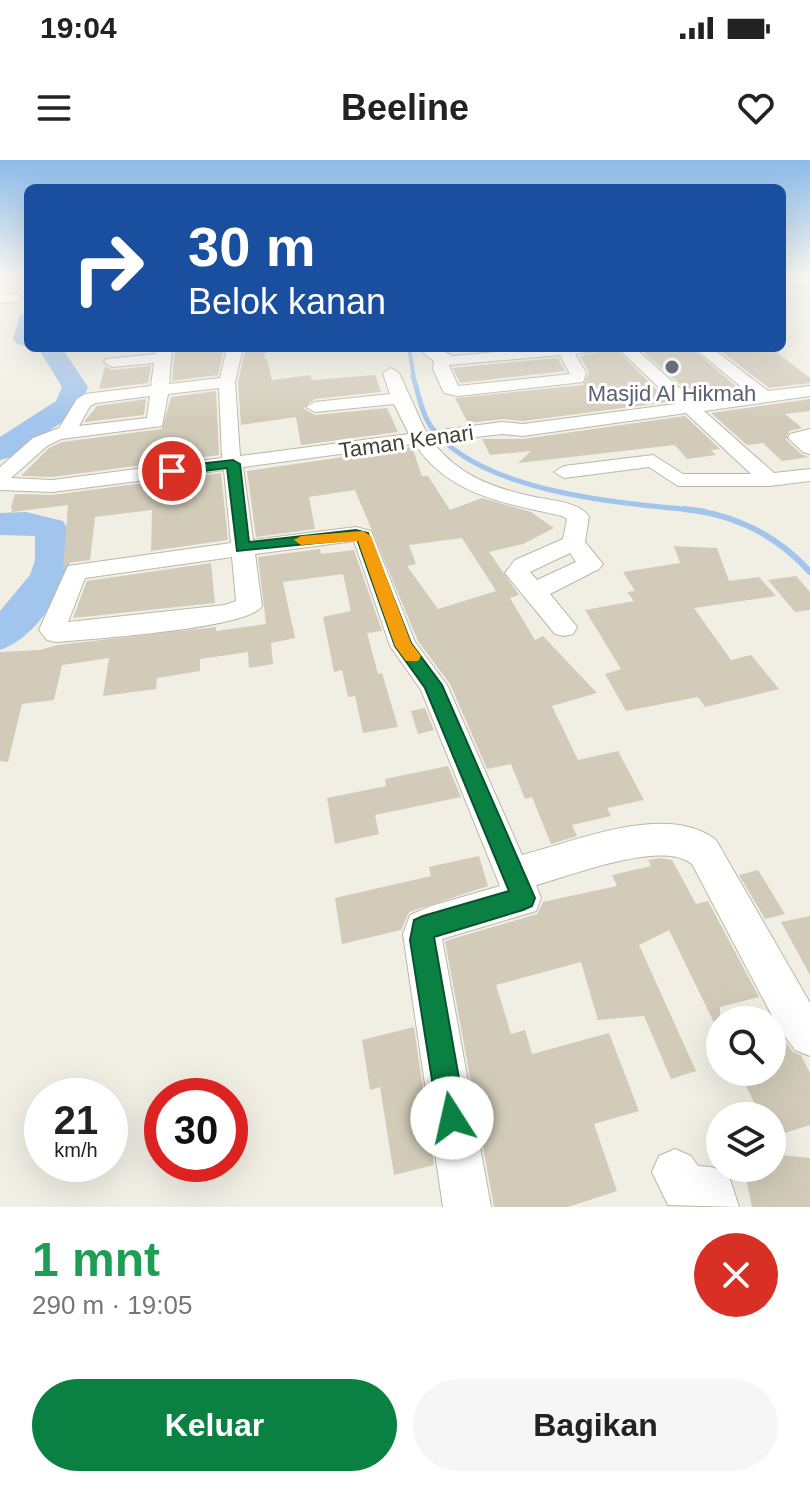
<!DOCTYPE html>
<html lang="id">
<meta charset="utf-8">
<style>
:root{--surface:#fff;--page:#f6f6f6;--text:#222;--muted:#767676;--accent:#0b8043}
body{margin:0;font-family:Helvetica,sans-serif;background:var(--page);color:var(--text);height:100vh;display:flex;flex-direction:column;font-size:30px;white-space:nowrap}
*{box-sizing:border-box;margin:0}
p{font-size:26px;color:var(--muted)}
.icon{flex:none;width:44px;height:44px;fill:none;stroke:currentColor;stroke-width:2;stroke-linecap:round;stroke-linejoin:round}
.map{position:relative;height:1047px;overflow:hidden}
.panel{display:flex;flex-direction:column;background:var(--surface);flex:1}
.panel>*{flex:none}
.top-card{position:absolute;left:24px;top:24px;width:762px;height:168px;border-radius:12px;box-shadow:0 8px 32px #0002;background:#1a4fa0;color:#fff;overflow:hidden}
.buttons{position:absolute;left:706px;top:846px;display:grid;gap:16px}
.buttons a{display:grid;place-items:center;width:80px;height:80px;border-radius:50%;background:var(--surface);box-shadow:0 8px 32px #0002;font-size:40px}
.speed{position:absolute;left:24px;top:918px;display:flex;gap:16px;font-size:40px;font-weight:700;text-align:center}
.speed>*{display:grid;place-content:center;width:104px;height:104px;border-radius:50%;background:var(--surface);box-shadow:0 8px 32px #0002;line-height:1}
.speed small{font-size:20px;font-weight:400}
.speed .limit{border:12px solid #d22;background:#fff;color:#111}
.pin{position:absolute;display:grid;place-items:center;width:68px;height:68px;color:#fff;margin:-34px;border:4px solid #fff;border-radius:50%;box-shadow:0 2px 8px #0007}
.me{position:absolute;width:88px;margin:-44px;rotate:350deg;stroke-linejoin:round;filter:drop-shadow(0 0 6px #0008)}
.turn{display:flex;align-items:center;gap:28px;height:168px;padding:0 32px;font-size:36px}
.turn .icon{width:104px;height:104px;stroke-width:2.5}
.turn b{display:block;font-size:56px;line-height:68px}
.round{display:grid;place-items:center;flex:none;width:84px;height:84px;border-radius:42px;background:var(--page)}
.head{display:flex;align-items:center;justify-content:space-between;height:136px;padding:0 32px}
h1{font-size:48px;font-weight:800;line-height:60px;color:#1e9e55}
.button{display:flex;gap:16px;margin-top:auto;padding:16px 32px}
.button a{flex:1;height:92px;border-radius:48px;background:var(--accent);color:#fff;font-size:32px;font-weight:800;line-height:92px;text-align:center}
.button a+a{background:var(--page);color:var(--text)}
.status{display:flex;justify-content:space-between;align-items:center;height:56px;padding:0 40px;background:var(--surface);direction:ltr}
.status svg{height:22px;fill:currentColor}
header{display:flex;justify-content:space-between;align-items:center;height:104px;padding:0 32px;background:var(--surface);font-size:36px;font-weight:800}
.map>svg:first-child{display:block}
</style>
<div class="status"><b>19:04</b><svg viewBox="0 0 49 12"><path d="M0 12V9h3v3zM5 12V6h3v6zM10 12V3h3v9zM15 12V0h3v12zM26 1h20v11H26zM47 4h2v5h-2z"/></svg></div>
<header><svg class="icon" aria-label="menu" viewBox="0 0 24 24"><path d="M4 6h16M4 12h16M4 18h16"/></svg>Beeline<svg class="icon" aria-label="heart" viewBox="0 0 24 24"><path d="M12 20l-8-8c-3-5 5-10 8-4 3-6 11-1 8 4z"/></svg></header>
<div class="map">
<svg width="810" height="1047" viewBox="0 0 810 1047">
<rect width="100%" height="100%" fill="#f1efe4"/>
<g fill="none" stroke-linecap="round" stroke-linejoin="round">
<polyline stroke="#a1c5ed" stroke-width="4" points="409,188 414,218"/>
<path stroke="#a1c5ed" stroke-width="5" d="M413,216C418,232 422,255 432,268C482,334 627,344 704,351"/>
<path stroke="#a1c5ed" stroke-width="6" d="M684,349C733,354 777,375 810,412"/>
<g fill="#a1c5ed" fill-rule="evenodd">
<polygon points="28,153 28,187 17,184 13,179 20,155"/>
<polygon points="38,188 62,188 88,227 78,251 11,297 0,300 0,277 56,241 62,227"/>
<path d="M26,352L63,361C90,402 40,478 0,490V451L30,415L35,400V376L0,375V353Z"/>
</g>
</g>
<g fill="#d2cbb9" fill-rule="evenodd">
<polygon points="199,188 224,188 218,215 172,221 175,191"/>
<polygon points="246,188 266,188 264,199 267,199 272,220 310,215 312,220 375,215 381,232 315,239 303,248 315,255 387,248 398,272 301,285 296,257 241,265 238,222"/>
<polygon points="615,188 669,242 523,261 502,259 468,263 455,238 583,225 589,212 580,196"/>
<polygon points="639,188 691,188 743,232 695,238"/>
<polygon points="717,188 771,188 810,218 810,223 769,228"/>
<polygon points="558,198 565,211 460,223 453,208"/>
<polygon points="105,206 112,210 151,206 148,223 99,229"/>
<polygon points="216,231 219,295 52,317 21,316 49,288 62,282 162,269 171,237"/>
<polygon points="146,239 144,255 84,262 97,246"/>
<polygon points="810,239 810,251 785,254 802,268 789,271 786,280 801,294 809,297 782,301 763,283 747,285 711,253"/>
<polygon points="685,256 720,289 711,290 716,295 687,299 675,285 518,303 531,291 490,295 482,279 523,279"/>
<path d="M412,287L422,316H428L450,350L482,338L531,352L554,368L523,384L489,392L519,435L510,438L535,480L543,476L597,533L552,546L578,600L618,591L644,640L607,648L611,656L572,665L577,676L551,684L532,637L525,639L511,604L487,609L450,524L418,481L355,330L309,337L315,369L256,377L247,311ZM462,378L496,431L438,449L407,406L416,404L409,385Z"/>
<polygon points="221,313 228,380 151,391 152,350 95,357 90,400 68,403 63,410 68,345 12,352 11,347 15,334 52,335"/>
<polygon points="674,386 717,388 729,421 759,417 776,436 694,448 731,500 751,495 779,529 705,547 698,537 626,551 605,514 621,509 585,450 634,441 627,432 635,431 623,412 680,403"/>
<polygon points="320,389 321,394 354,390 382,471 367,473 378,514 382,513 398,567 363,573 355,536 348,537 342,510 334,512 323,457 351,451 343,414 283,422 295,478 271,483 273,504 249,508 248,492 200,499 200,511 157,518 156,529 103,536 109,498 62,505 54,540 22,544 8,602 0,601 0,492 40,490 57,485 216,467 216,471 266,464 258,397"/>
<polygon points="211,403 215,443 73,458 87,421"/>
<polygon points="796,416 810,432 810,450 795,452 768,420"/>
<polygon points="425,548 434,570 418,574 411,551"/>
<polygon points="448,606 461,637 375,655 379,674 335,684 327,638 386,626 385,619"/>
<polygon points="479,696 488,726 409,752 401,770 342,784 335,738 431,716 429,707"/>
<polygon points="660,698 672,700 696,744 708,741 759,837 720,847 720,875 669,770 639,785 696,911 671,919 644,856 598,860 581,802 496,825 511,874 525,870 532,894 609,873 639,951 594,964 617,1031 568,1047 494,1047 445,781 537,754 543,742 617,726 612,715 651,706 648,700"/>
<polygon points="758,710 785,754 765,759 739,715"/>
<polygon points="810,756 810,815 781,762"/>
<polygon points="414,867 434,1005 394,1015 380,927 370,930 362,880"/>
<polygon points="782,877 793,892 801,895 810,913 810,965 772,977 772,956 761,956 739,912 772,912 772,880"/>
<polygon points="772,994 810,998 810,1047 752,1047 744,1008 772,1008"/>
</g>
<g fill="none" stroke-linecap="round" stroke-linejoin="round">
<g stroke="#bcb7a7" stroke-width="2">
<g id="minor">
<polygon points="810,118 810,126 782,127 782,119"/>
<polygon points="0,135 16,134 23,138 16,142 0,143"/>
<path d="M156,188H172L169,224L220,218L227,188H243L235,222L240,296L409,274L394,244L315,252L306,247L315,242L390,234L383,213L391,208L399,213L426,272L502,262L523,264L676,244L618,188H635L694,241L750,234L694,188H712L768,231L810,226V236L704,251L774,313L810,309V321L769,326H678L649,307L564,318L554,312L564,306L653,295L683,314H751L686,253L523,276L502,274L433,282C458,315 491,327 530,336C548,340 577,341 589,356L585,382L603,404L599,409L550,434L577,467L573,474L564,476L555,474L505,413L515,400L563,379L567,359L562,356C506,343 449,336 415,284L243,307L253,380L356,367L371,371L415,482L447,525L522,695C577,681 667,642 716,680L810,843V896L795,890L778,867L692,704C662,679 571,716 536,725L541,738L536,751L442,779L491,1047H443L403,774L410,755L431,746L500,726L421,530L390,486L354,381L255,394L262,446C248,469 89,479 56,482L47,480L39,470L68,406L231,383L224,310L52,332L0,330V307L33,278L59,268L77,239L85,234L151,226L154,203L112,207L104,202L106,199L156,194ZM219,228L222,298L52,320L11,318L47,286L61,279L162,266L168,234ZM150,236L147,258L79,266L90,246L96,243ZM570,393L576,402L537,420L530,412ZM232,397L236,441L225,445L68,462L85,418Z"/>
<path d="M436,188L453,196L540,188H597L594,191L575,194L586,213L583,222L458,236L444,233L433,209L434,201L419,189ZM560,195L570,214L458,226L449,205Z"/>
<polygon points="810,269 810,294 803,292 788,278 790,274"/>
<polygon points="675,989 691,996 698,1006 711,1007 728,1013 739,1047 668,1045 652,1012 659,996"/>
</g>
</g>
<use href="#minor" fill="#fff" fill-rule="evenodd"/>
</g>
<linearGradient id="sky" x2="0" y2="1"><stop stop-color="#8bbbea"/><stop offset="0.44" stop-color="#f9f8f3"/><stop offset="1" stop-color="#f9f8f3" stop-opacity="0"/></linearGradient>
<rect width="810" height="261" fill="url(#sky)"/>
<polygon fill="#0b8043" stroke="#07532c" stroke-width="2" points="233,300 240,304 249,382 356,370 368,373 411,483 442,525 535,738 532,746 523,750 434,777 466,958 462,968 452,972 442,968 438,958 410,780 414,760 423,756 509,731 425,528 395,486 357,379 237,391 227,308 172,315 166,311 172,307"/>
<polygon fill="#f59e0b" points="363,371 371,376 411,483 421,496 418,501 406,501 395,486 358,381 301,385 294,380 301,376"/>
<circle fill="#6b7280" stroke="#fff" stroke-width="3" cx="672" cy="207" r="8"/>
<g text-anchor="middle" stroke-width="6" stroke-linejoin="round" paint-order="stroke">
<g font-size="22" fill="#5b616d" stroke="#fff">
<text x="672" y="241">Masjid Al Hikmah</text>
</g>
<g font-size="22" fill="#433f34" stroke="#fff">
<text transform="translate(406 281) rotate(-8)" y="8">Taman Kenari</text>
</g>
</g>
</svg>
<div class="buttons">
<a><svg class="icon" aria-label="search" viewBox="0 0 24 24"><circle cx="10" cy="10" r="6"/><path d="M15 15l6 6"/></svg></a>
<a><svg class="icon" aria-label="layers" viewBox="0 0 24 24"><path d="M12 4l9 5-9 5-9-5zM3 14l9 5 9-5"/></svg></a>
</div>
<div class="speed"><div>21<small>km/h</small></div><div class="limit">30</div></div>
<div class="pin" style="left:172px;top:311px;background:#d93025"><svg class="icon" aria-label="arrive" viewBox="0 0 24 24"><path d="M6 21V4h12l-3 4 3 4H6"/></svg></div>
<svg class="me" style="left:452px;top:958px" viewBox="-20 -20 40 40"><circle r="19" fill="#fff"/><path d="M0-13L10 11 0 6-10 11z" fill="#0b8043"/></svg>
<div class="top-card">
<div class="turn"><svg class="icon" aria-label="right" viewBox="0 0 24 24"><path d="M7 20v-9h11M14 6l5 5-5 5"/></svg><div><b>30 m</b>Belok kanan</div></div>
</div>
</div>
<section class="panel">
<div class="head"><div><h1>1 mnt</h1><p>290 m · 19:05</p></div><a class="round" style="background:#d93025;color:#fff"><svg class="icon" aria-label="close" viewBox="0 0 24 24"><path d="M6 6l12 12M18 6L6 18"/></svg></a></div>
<div class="button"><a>Keluar</a><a>Bagikan</a></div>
</section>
